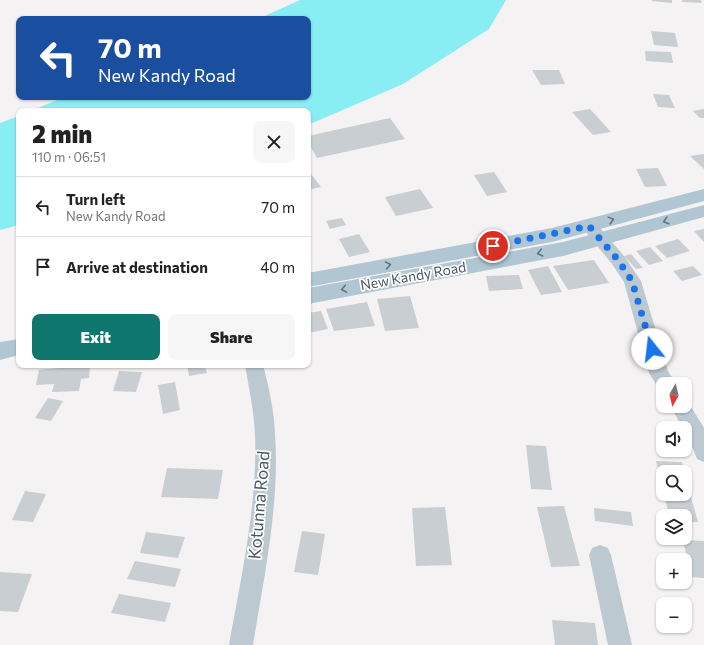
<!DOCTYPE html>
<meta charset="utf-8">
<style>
:root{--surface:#fff;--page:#f6f6f6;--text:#222;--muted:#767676;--line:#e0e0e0;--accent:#0f766e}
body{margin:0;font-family:Commissioner,sans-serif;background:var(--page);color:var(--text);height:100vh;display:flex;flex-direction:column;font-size:15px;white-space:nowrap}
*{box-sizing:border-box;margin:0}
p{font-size:13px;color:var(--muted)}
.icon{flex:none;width:22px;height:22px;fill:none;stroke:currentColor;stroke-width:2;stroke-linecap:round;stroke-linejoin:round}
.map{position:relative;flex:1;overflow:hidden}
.panel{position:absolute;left:16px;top:108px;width:295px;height:260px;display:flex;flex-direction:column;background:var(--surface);border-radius:8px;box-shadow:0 1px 3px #0004}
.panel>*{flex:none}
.guide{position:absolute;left:16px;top:16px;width:295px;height:84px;border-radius:8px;box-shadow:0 1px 3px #0004;background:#1a4fa0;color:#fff;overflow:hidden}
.needle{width:26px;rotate:188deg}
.tools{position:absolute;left:656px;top:377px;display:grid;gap:8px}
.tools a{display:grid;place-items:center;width:36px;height:36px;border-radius:8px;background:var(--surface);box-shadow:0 1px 3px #0004;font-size:20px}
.pin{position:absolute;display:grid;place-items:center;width:34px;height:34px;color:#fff;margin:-17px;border:2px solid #fff;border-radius:50%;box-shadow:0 1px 4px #0007}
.me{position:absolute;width:44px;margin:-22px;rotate:344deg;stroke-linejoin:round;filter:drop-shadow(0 0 3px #0008)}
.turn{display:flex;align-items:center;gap:14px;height:84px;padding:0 16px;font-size:18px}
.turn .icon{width:52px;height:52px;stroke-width:2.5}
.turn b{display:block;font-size:28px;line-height:34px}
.round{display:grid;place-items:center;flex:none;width:42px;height:42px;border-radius:8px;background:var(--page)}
.summary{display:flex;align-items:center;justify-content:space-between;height:68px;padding:0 16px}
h1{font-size:24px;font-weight:800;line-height:30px}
.button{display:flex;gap:8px;margin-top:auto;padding:8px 16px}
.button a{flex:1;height:46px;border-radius:8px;background:var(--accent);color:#fff;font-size:16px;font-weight:800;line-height:46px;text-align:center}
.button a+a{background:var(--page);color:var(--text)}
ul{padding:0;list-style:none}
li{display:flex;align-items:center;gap:12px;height:60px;padding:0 16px;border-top:1px solid var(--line)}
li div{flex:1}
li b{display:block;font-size:15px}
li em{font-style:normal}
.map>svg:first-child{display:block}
</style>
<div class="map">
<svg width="704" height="645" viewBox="0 0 704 645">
<rect width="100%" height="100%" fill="#f5f2f3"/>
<g fill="#89edf4">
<polygon points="300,0 506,0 489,29 403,84 308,125 308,111 30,111 65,97 308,97 308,19 258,19"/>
<polygon points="19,116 19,225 0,230 0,123"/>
</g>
<g fill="#c9ced2">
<polygon points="652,0 672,0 672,3 651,1"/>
<polygon points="682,0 701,0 702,3 682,2"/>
<polygon points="651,31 675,33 678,47 654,45"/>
<polygon points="645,51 671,52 673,63 646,61"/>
<polygon points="532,70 559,70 565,84 541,85"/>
<polygon points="653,94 669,95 675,108 658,107"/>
<polygon points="590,109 611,132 593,135 572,112"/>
<polygon points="704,109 704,118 700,118 693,111"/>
<polygon points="390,118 405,139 317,158 308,142 308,136"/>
<polygon points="704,154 704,169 690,156"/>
<polygon points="658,168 667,186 645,187 636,169"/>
<polygon points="308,170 321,187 308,190"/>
<polygon points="494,172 507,192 487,196 474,175"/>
<polygon points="420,189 433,208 396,216 385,197"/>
<polygon points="342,218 346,225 330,229 326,221"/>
<polygon points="704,229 704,242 694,231"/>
<polygon points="359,234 370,252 349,257 339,239"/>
<polygon points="678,239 690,251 667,258 655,246"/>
<polygon points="650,247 663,261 649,265 636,251"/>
<polygon points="631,254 643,268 636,269 624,256"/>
<polygon points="594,260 609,283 568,290 553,266"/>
<polygon points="548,266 562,292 541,295 528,270"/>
<polygon points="693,266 702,275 682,281 673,271"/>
<polygon points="519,275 523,289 489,291 486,276"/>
<polygon points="410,296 419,328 385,331 377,299"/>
<polygon points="367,302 375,326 334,331 326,309"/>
<polygon points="321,311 328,329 308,333 308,313"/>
<polygon points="76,365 90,365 89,378 81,379 79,391 52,392 54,384 36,385 39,370 69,367 69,366"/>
<polygon points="187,365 205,365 207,373 189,376"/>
<polygon points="119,371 142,372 136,392 113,391"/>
<polygon points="175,382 180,410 163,414 158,385"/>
<polygon points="48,398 63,401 51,421 35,418"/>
<polygon points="526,445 546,446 552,490 531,489"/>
<polygon points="656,461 682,462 685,472 663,472 662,489"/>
<polygon points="167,468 223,470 218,499 161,497"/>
<polygon points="685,475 698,522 685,522 685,516 669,516 664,494 685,494"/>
<polygon points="25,491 46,494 33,522 12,520"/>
<polygon points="564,506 580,566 551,567 537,507"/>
<polygon points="445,507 452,565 416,566 412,508"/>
<polygon points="594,508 631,512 633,526 595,521"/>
<polygon points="302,531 325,534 318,575 294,572"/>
<polygon points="146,532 185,537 178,558 140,553"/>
<polygon points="683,540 704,541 704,578 691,577"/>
<polygon points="135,561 181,569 175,587 127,579"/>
<polygon points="0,572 32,574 18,612 0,611"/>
<polygon points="119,594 171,603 165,622 111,613"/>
<polygon points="552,620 595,623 598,645 555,645"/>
</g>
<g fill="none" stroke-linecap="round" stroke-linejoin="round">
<g fill="#bdc9d0" fill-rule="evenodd">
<polygon points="589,221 595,222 624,256 641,281 668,371 676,384 663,384 663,391 659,389 649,373 624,282 612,264 581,226 583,222"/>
<path d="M245,365H263C269,388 274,410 275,434C280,503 264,577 253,645H229C241,577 258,503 255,434C254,411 249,388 245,365Z"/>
<polygon points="685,400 687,400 704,428 704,462 697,459 685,428 683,428 670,406 685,406"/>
<polygon points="600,545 608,548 611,555 632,645 608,645 589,555 592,548"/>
</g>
<g fill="#b0c7d3" fill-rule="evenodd">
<polygon points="704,189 704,201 552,242 308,287 308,273 552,228"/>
<polygon points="704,205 704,217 563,256 308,304 308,288 563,242"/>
<polygon points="19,339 19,355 0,360 0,342"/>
</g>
</g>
<defs><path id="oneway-chevron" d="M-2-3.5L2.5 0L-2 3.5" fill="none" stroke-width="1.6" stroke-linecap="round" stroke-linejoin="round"/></defs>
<g stroke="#62747e">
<use href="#oneway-chevron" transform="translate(611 220) rotate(-15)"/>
<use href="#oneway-chevron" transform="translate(666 221) rotate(164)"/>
<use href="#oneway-chevron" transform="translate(540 253) rotate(168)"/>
<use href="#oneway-chevron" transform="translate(388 265) rotate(-10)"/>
<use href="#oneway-chevron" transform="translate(344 289) rotate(170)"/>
</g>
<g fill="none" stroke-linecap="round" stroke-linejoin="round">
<polyline stroke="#1a73e8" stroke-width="7" stroke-dasharray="0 12.6" points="493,246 589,226 618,260 632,281 652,349"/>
</g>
<g text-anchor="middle" stroke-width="3.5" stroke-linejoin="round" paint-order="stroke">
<g font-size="14" fill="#485962" stroke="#fff">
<text transform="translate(413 276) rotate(-10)" y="5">New Kandy Road</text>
</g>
<g font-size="17" fill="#485962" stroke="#fff">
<text transform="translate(259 505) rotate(-85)" y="6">Kotunna Road</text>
</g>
</g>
</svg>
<div class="tools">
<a><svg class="needle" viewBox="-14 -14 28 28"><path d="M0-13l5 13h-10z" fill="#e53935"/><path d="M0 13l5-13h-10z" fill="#767676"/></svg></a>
<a><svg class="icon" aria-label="sound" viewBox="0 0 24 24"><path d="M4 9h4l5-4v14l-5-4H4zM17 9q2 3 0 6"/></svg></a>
<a><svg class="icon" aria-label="search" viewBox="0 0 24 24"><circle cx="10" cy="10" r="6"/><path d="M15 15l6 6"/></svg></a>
<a><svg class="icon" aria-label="layers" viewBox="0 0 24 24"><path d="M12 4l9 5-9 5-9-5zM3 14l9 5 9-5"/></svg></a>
<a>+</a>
<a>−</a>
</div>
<div class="pin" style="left:493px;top:246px;background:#d93025"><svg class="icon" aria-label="arrive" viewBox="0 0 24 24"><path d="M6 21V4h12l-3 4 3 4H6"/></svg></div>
<svg class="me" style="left:652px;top:349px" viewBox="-20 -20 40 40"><circle r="19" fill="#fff"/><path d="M0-13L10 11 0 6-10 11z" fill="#1a73e8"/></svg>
<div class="guide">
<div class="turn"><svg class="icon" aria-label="left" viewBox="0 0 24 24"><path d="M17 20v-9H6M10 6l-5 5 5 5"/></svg><div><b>70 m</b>New Kandy Road</div></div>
</div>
<section class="panel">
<div class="summary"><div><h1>2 min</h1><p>110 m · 06:51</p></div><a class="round"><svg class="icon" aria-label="close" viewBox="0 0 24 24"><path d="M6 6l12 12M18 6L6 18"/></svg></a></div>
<ul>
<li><svg class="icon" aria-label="left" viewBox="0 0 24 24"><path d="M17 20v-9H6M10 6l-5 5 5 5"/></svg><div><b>Turn left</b><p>New Kandy Road</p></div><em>70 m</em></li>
<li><svg class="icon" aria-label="arrive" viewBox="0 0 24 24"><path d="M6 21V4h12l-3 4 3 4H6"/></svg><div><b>Arrive at destination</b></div><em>40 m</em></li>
</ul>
<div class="button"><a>Exit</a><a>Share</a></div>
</section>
</div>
